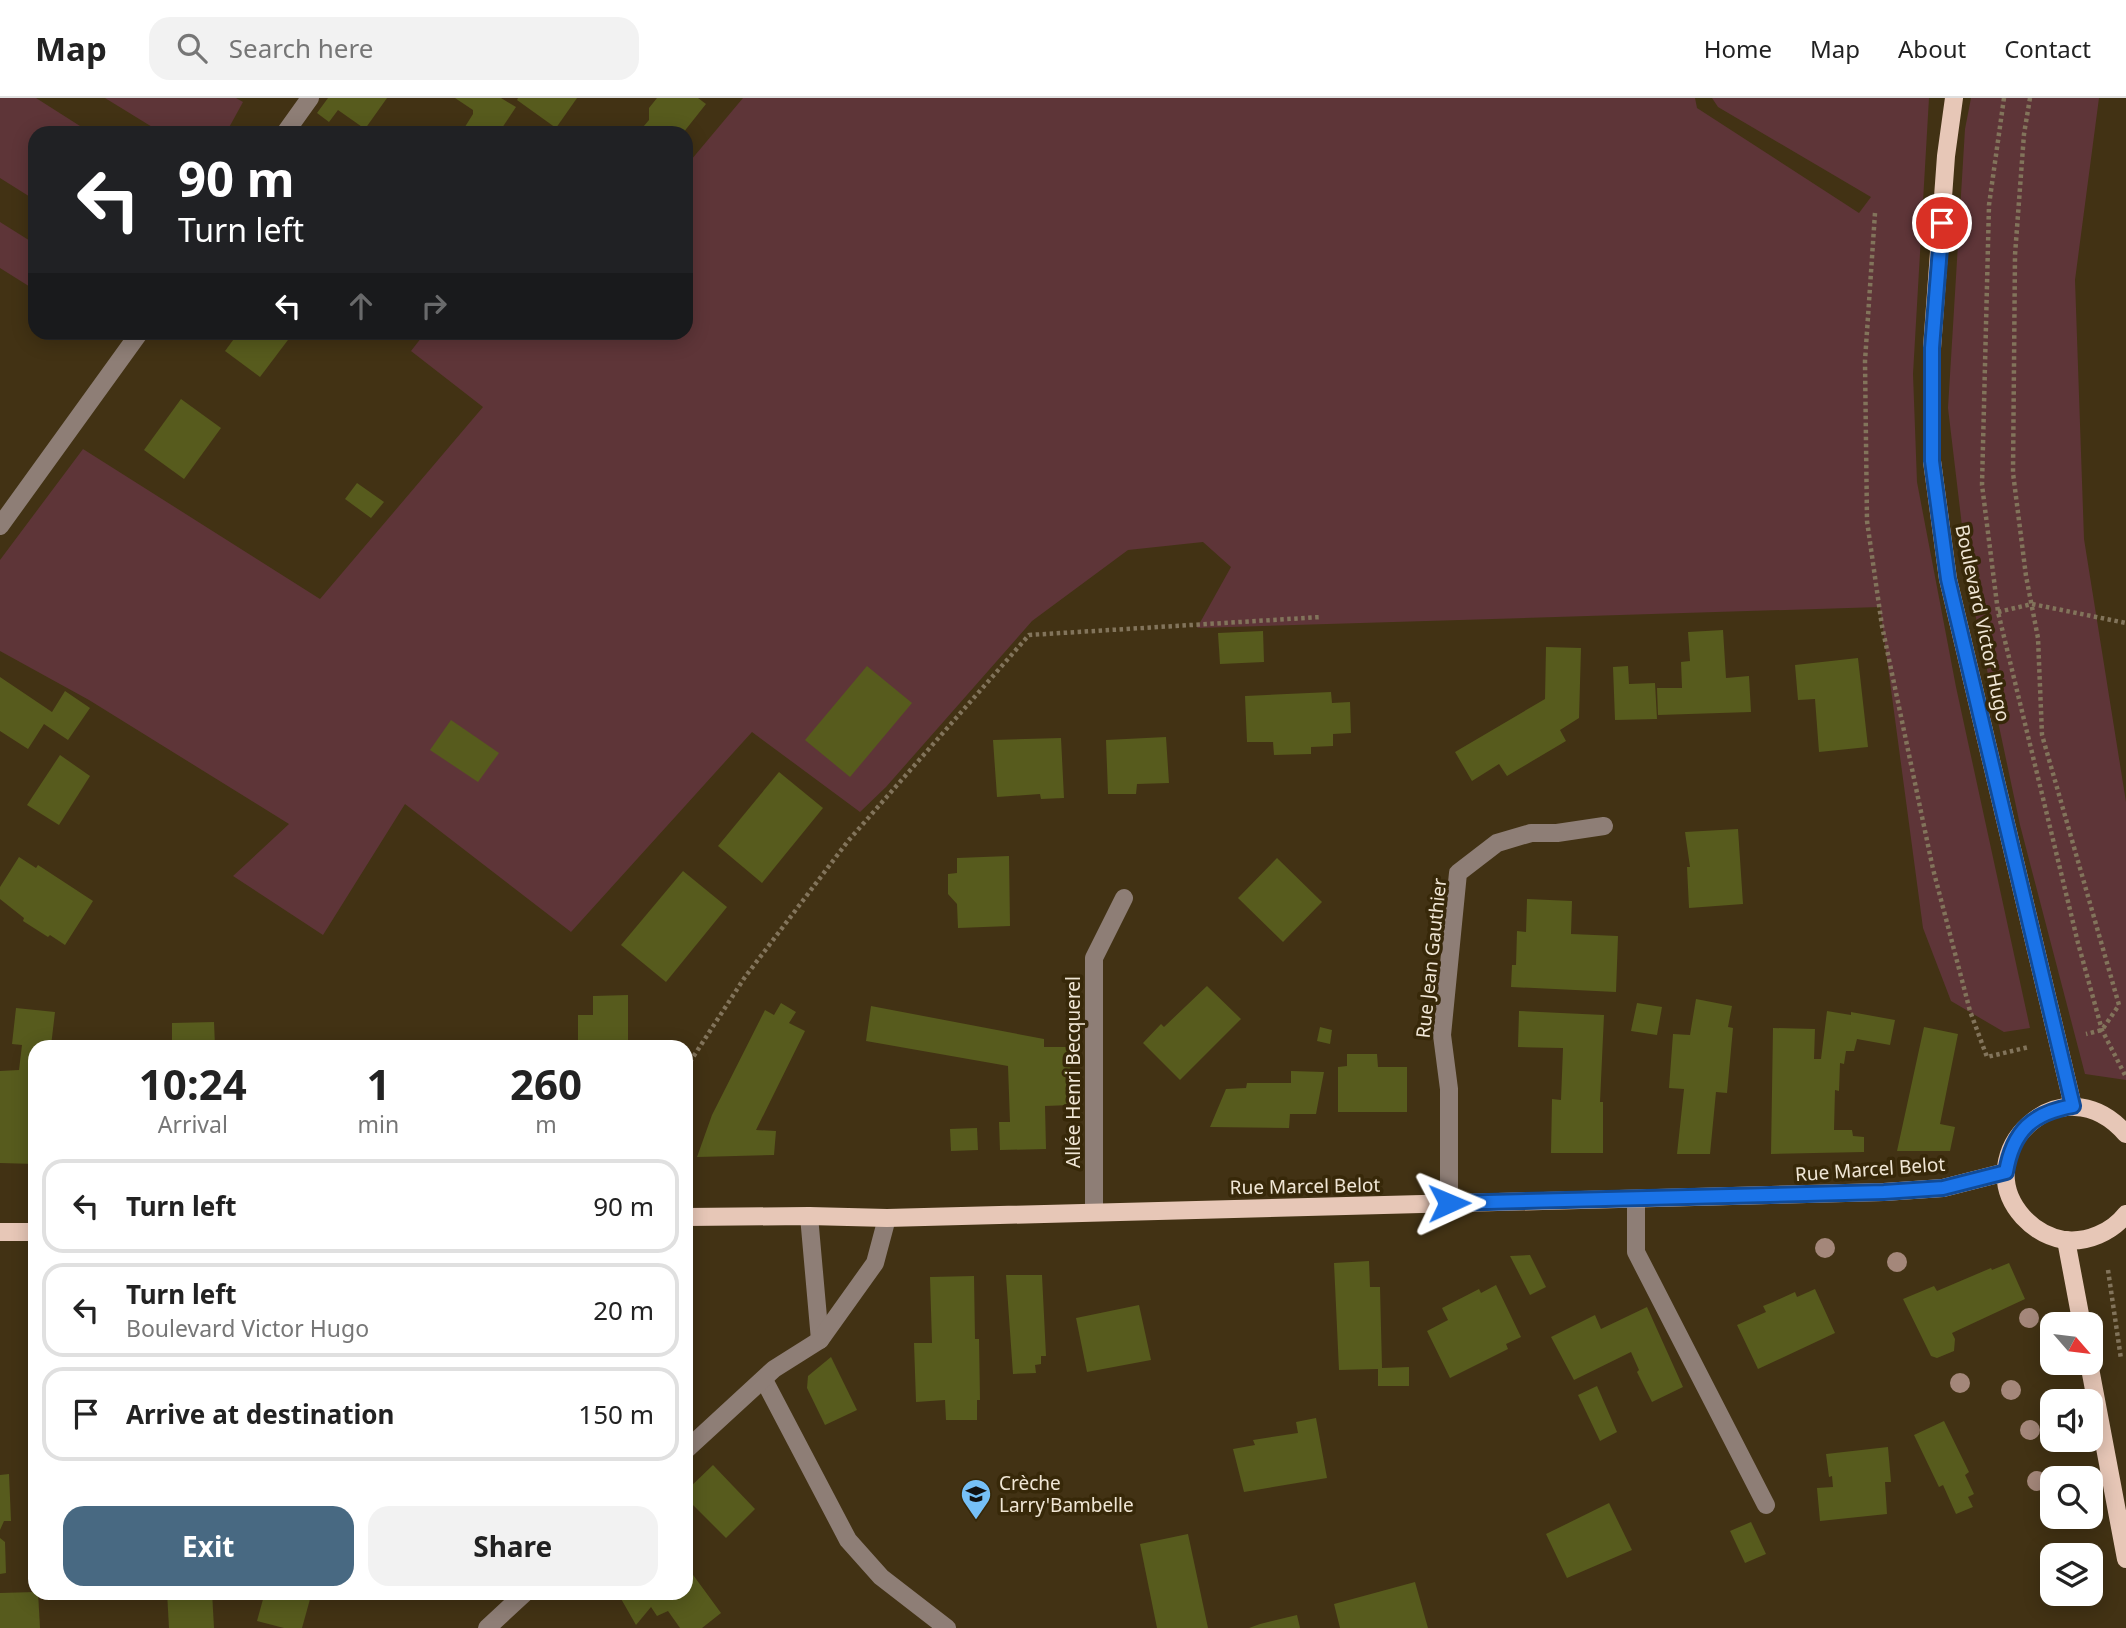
<!DOCTYPE html>
<meta charset="utf-8">
<style>
:root{--surface:#fff;--page:#f2f2f2;--text:#222;--muted:#767676;--line:#e0e0e0;--accent:#486982}
body{margin:0;font-family:"Noto Sans",sans-serif;background:var(--page);color:var(--text);height:100vh;display:flex;flex-direction:column;font-size:26px;white-space:nowrap}
*{box-sizing:border-box;margin:0}
p{font-size:23px;color:var(--muted)}
.icon{flex:none;width:38px;height:38px;fill:none;stroke:currentColor;stroke-width:2;stroke-linecap:round;stroke-linejoin:round}
.map{position:relative;flex:1;overflow:hidden}
.details{position:absolute;left:28px;top:942px;width:665px;height:560px;display:flex;flex-direction:column;background:var(--surface);border-radius:21px;box-shadow:0 4px 18px #0003}
.details>*{flex:none}
.hud{position:absolute;left:28px;top:28px;width:665px;height:214px;border-radius:21px;box-shadow:0 4px 18px #0003;background:#202124;color:#fff;overflow:hidden}
.needle{width:46px;rotate:118deg}
.tools{position:absolute;left:2040px;top:1214px;display:grid;gap:14px}
.tools a{display:grid;place-items:center;width:63px;height:63px;border-radius:14px;background:var(--surface);box-shadow:0 4px 18px #0003;font-size:35px}
.pin{position:absolute;display:grid;place-items:center;width:60px;height:60px;color:#fff;margin:-30px;border:4px solid #fff;border-radius:50%;box-shadow:0 2px 7px #0007}
.me{position:absolute;width:77px;margin:-38px;rotate:89deg;stroke-linejoin:round;filter:drop-shadow(0 0 5px #0008)}
.turn{display:flex;align-items:center;gap:24px;height:147px;padding:0 35px;font-size:32px}
.turn .icon{width:91px;height:91px;stroke-width:2.5}
.turn b{display:block;font-size:49px;line-height:60px}
.lanes{display:flex;align-items:center;height:66px;padding:0 35px;background:#0003;justify-content:center;gap:35px;direction:ltr}
.lanes .off{opacity:.35}
.eta{display:flex;justify-content:space-evenly;align-items:center;height:119px;text-align:center}
.eta b{font-size:42px;font-weight:700;line-height:49px}
.action{display:flex;gap:14px;margin-top:auto;padding:14px 35px}
.action a{flex:1;height:80px;border-radius:21px;background:var(--accent);color:#fff;font-size:28px;font-weight:700;line-height:80px;text-align:center}
.action a+a{background:var(--page);color:var(--text)}
ul{padding:0;list-style:none}
li{display:flex;align-items:center;gap:21px;height:94px;margin:0 14px 10px;padding:0 21px;border:4px solid var(--line);border-radius:21px}
li div{flex:1}
li b{display:block;font-size:26px}
li em{font-style:normal}
header{display:flex;align-items:center;gap:42px;box-sizing:border-box;height:98px;padding:0 35px;background:var(--surface);border-bottom:2px solid var(--line)}
header strong{font-size:33px}
nav{display:flex;gap:38px;margin-inline-start:auto;font-size:24px}
.search{width:490px;height:63px;background:var(--page);display:flex;align-items:center;gap:18px;box-sizing:border-box;padding:0 24px;border-radius:21px;color:var(--muted);font-size:26px}
.map>svg:first-child{display:block}
</style>
<header>
<strong>Map</strong>
<div class="search"><svg class="icon" aria-label="search" viewBox="0 0 24 24"><circle cx="10" cy="10" r="6"/><path d="M15 15l6 6"/></svg>Search here</div>
<nav><a>Home</a><a>Map</a><a>About</a><a>Contact</a></nav>
</header>
<div class="map">
<svg width="2126" height="1530" viewBox="0 0 2126 1530">
<rect width="100%" height="100%" fill="#423214"/>
<g fill="#5e3538">
<polygon points="0,0 36,0 91,35 35,35 35,102 0,80"/>
<polygon points="105,0 236,0 243,4 226,35 162,35"/>
<polygon points="743,0 1695,0 1697,10 1859,115 1871,99 1718,9 1712,0 1929,0 1913,276 1917,384 1956,589 2030,930 2004,934 1951,903 1923,830 1880,509 1197,530 1231,469 1203,444 1128,452 1032,523 886,689 860,714 752,634 571,834 405,706 323,837 233,778 289,726 89,602 0,553 0,462 83,351 320,501 483,309 411,253 425,235 686,234 686,68"/>
<polygon points="1971,0 2099,0 2075,182 2084,441 2126,704 2126,982 2085,976 2020,727 1969,487 1948,310 1965,31"/>
<polygon points="0,124 35,146 35,192 0,170"/>
</g>
<g fill="#575b1d">
<polygon points="328,0 387,0 365,31 338,12 329,24 317,15"/>
<polygon points="455,0 501,0 516,9 500,33 502,35 468,35 463,32 473,16 473,12"/>
<polygon points="518,0 577,0 556,30 517,2"/>
<polygon points="657,0 698,0 706,6 683,35 638,35 649,22 649,10"/>
<polygon points="239,234 294,234 260,279 225,253"/>
<polygon points="181,301 221,330 184,381 144,352"/>
<polygon points="357,385 384,404 371,420 345,401"/>
<polygon points="1723,532 1726,580 1749,578 1751,614 1658,617 1657,590 1682,590 1681,564 1690,563 1688,534"/>
<polygon points="1263,533 1264,564 1220,566 1218,535"/>
<polygon points="1546,549 1581,550 1579,620 1560,632 1566,643 1507,678 1499,666 1472,683 1455,654 1545,601"/>
<polygon points="1858,560 1868,649 1819,654 1815,601 1798,602 1795,567"/>
<polygon points="867,568 912,605 850,679 805,642"/>
<polygon points="1628,568 1629,586 1655,585 1657,621 1615,622 1613,569"/>
<polygon points="0,579 52,614 65,593 90,610 68,642 44,626 28,651 0,633"/>
<polygon points="1331,594 1332,605 1350,604 1351,635 1333,636 1333,648 1311,649 1311,656 1274,657 1273,644 1247,644 1245,598"/>
<polygon points="451,622 499,655 478,684 430,652"/>
<polygon points="1166,639 1169,685 1137,686 1136,696 1108,696 1106,642"/>
<polygon points="1061,640 1064,700 1041,701 1040,696 997,699 993,642"/>
<polygon points="60,657 90,678 59,727 27,707"/>
<polygon points="779,674 823,710 762,785 718,748"/>
<polygon points="1738,731 1743,806 1689,810 1687,769 1690,769 1685,734"/>
<polygon points="1009,758 1010,828 958,830 957,806 948,796 948,776 957,775 957,760"/>
<polygon points="19,759 36,770 38,767 93,803 65,847 50,837 48,839 23,823 24,820 0,801 0,789"/>
<polygon points="1277,760 1322,804 1283,844 1238,800"/>
<polygon points="683,773 727,809 666,884 621,847"/>
<polygon points="1527,801 1572,803 1571,836 1618,838 1616,894 1511,889 1512,867 1516,867 1517,833 1526,834"/>
<polygon points="1207,888 1241,921 1180,982 1143,945 1161,926 1164,929"/>
<polygon points="628,897 628,948 578,948 578,917 593,917 593,898"/>
<polygon points="1696,901 1732,908 1728,929 1733,930 1727,995 1716,994 1710,1056 1677,1056 1684,991 1669,990 1673,936 1690,937"/>
<polygon points="781,905 796,914 789,925 805,933 756,1032 776,1033 774,1057 697,1059 712,1017 765,912 774,917"/>
<polygon points="1637,905 1662,909 1657,937 1631,933"/>
<polygon points="871,908 1044,941 1044,949 1070,949 1071,1007 1045,1008 1046,1051 1000,1052 999,1024 1010,1024 1008,968 866,943"/>
<polygon points="16,910 55,914 51,948 35,948 35,1066 0,1065 0,973 19,972 22,947 12,946"/>
<polygon points="1519,913 1604,917 1600,1004 1603,1004 1603,1055 1551,1055 1552,1001 1561,1002 1563,950 1518,949"/>
<polygon points="1827,913 1851,917 1851,914 1895,922 1890,947 1857,941 1854,953 1846,953 1844,966 1840,965 1839,993 1835,992 1834,1032 1852,1032 1853,1038 1864,1039 1864,1054 1771,1056 1773,930 1815,931 1814,961 1821,961"/>
<polygon points="214,924 215,948 172,948 172,925"/>
<polygon points="1320,929 1332,932 1330,946 1317,943"/>
<polygon points="1924,929 1958,936 1940,1026 1955,1029 1950,1053 1897,1053"/>
<polygon points="1347,956 1377,956 1378,969 1407,969 1407,1014 1338,1014 1338,969 1347,968"/>
<polygon points="1291,973 1324,974 1316,1016 1290,1016 1289,1030 1210,1029 1226,991 1246,990 1247,985 1291,985"/>
<polygon points="977,1030 978,1052 951,1053 950,1031"/>
<polygon points="1530,1157 1546,1189 1530,1197 1510,1158"/>
<polygon points="1369,1163 1370,1189 1380,1189 1382,1270 1409,1269 1409,1288 1378,1288 1378,1271 1339,1272 1334,1165"/>
<polygon points="2009,1165 2025,1201 1952,1235 1955,1241 1954,1253 1937,1260 1931,1258 1903,1201 1934,1188 1937,1193 1991,1170 1992,1172"/>
<polygon points="1006,1177 1042,1177 1046,1258 1041,1258 1041,1266 1035,1267 1036,1275 1013,1276"/>
<polygon points="974,1178 975,1241 979,1241 980,1302 977,1302 977,1322 946,1322 945,1302 916,1304 914,1245 932,1245 930,1179"/>
<polygon points="1496,1187 1521,1239 1506,1246 1508,1251 1450,1280 1427,1233 1448,1222 1442,1210 1479,1191 1481,1195"/>
<polygon points="1815,1191 1835,1235 1758,1271 1737,1227 1766,1214 1763,1208 1773,1204 1795,1194 1797,1199"/>
<polygon points="1139,1207 1151,1262 1087,1274 1076,1220"/>
<polygon points="1647,1209 1683,1289 1652,1304 1637,1274 1639,1272 1631,1254 1574,1282 1551,1239 1595,1217 1601,1231"/>
<polygon points="831,1259 857,1312 825,1327 807,1290 808,1278"/>
<polygon points="1597,1288 1617,1334 1600,1343 1578,1297"/>
<polygon points="1316,1320 1327,1380 1244,1394 1233,1351 1255,1347 1253,1342 1298,1335 1296,1324"/>
<polygon points="1944,1323 1969,1374 1965,1377 1974,1396 1968,1399 1973,1409 1956,1416 1943,1387 1939,1389 1914,1337"/>
<polygon points="1888,1349 1891,1384 1885,1384 1887,1416 1820,1423 1817,1390 1833,1389 1832,1378 1829,1379 1826,1356"/>
<polygon points="713,1367 755,1411 726,1440 686,1400 686,1393"/>
<polygon points="9,1376 11,1423 4,1423 0,1432 0,1377"/>
<polygon points="1609,1405 1632,1452 1567,1480 1546,1436"/>
<polygon points="1751,1424 1766,1456 1745,1465 1730,1433"/>
<polygon points="1188,1436 1208,1530 1157,1530 1140,1446"/>
<polygon points="0,1440 5,1444 6,1475 0,1476"/>
<polygon points="688,1470 721,1515 702,1530 680,1530 668,1513 657,1518 651,1509 636,1527 620,1499 625,1494 650,1494 654,1502 662,1494 686,1494 686,1472"/>
<polygon points="1415,1484 1428,1530 1340,1530 1334,1506"/>
<polygon points="35,1494 38,1494 40,1530 0,1530 0,1495"/>
<polygon points="167,1494 212,1494 214,1530 169,1530"/>
<polygon points="265,1494 312,1494 302,1530 284,1530 257,1523"/>
<polygon points="1297,1517 1300,1530 1249,1530 1260,1526"/>
</g>
<g fill="none" stroke-linecap="round" stroke-linejoin="round">
<g stroke="#82745b" stroke-width="4.5" stroke-dasharray="3.5 3.5" stroke-linecap="butt">
<polyline points="2004,0 1989,107 1982,387 1998,514 2078,845 2102,932 2126,979"/>
<polyline points="2030,0 2024,36 2015,157 2013,375 2026,478 2038,540 2042,637 2119,907 2102,932 2086,936"/>
<polyline points="1875,115 1865,263 1867,423 1882,528 1933,771 1970,913 1987,959 2029,949"/>
<polyline points="1998,514 2032,506 2126,525"/>
<polyline points="686,970 745,879 848,743 1029,537 1321,519"/>
<polyline points="2108,1172 2121,1261"/>
</g>
<g stroke="#8e7e76" stroke-width="18">
<polyline points="285,35 310,0"/>
<polyline points="0,428 140,234"/>
<polyline points="1636,1102 1636,1154 1766,1407"/>
<polyline points="1449,1105 1449,991 1442,937 1458,775 1497,745 1531,735 1557,735 1604,728"/>
<polyline points="1094,1114 1094,860 1124,800"/>
<polyline points="809,1118 820,1242"/>
<polyline points="764,1282 848,1442 881,1479 947,1530"/>
<polyline points="686,1352 774,1271 820,1242 875,1165 887,1120"/>
<polyline points="487,1530 526,1494"/>
</g>
<g stroke="#e7c7b7" stroke-width="18">
<polyline points="1954,0 1946,58 1932,250 1932,363 1948,481 2073,1008"/>
<path d="M2126,1036C2062,962 1966,1056 2023,1119C2034,1131 2048,1139 2064,1142C2087,1145 2112,1134 2126,1116"/>
<polyline points="686,1119 809,1118 887,1120 1884,1094 1943,1090 2006,1074"/>
<polyline points="0,1134 35,1134"/>
<polyline points="2066,1142 2082,1227"/>
<polyline points="2089,1265 2126,1461"/>
</g>
</g>
<g fill="#a4877a">
<circle cx="1825" cy="1150" r="10"/>
<circle cx="1897" cy="1164" r="10"/>
<circle cx="2029" cy="1220" r="10"/>
<circle cx="1960" cy="1285" r="10"/>
<circle cx="2011" cy="1292" r="10"/>
<circle cx="2030" cy="1332" r="10"/>
<circle cx="2037" cy="1383" r="10"/>
</g>
<g fill="none" stroke-linecap="round" stroke-linejoin="round">
<g stroke="#114b97" stroke-width="18">
<path id="route" d="M1449,1105L1884,1094L1943,1090L2006,1074C2013,1033 2032,1015 2073,1008L1948,481L1932,363V250L1942,125"/>
</g>
<use href="#route" stroke="#1a73e8" stroke-width="12"/>
</g>
<defs>
<g id="school-pin" transform="scale(1.575)"><path d="M0 17L-7.5 6A9.5 9.5 0 1 1 7.5 6Z" fill="#76c0f7" stroke="#372809"/><path d="M0-5L7-2L0 1L-7-2ZM-4 1L0 2.5L4 1V4Q0 6-4 4Z" fill="#111"/></g>
</defs>
<g fill-rule="evenodd">
<use href="#school-pin" x="976" y="1396"/>
</g>
<g text-anchor="middle" stroke-width="7" stroke-linejoin="round" paint-order="stroke">
<g font-size="19" fill="#f0e6d5" stroke="#372809">
<text transform="translate(1983 525) rotate(78)" y="7">Boulevard Victor Hugo</text>
<text transform="translate(1431 860) rotate(-84)" y="7">Rue Jean Gauthier</text>
<text transform="translate(1073 974) rotate(-90)" y="7">Allée Henri Becquerel</text>
<text transform="translate(1870 1071) rotate(-4)" y="7">Rue Marcel Belot</text>
<text transform="translate(1305 1088) rotate(-1)" y="7">Rue Marcel Belot</text>
</g>
<g font-size="19" fill="#f0e6d5" stroke="#372809" text-anchor="start">
<text x="999" y="1392">Crèche<tspan x="999" dy="22">Larry'Bambelle</tspan></text>
</g>
</g>
</svg>
<div class="tools">
<a><svg class="needle" viewBox="-14 -14 28 28"><path d="M0-13l5 13h-10z" fill="#e53935"/><path d="M0 13l5-13h-10z" fill="#767676"/></svg></a>
<a><svg class="icon" aria-label="sound" viewBox="0 0 24 24"><path d="M4 9h4l5-4v14l-5-4H4zM17 9q2 3 0 6"/></svg></a>
<a><svg class="icon" aria-label="search" viewBox="0 0 24 24"><circle cx="10" cy="10" r="6"/><path d="M15 15l6 6"/></svg></a>
<a><svg class="icon" aria-label="layers" viewBox="0 0 24 24"><path d="M12 4l9 5-9 5-9-5zM3 14l9 5 9-5"/></svg></a>
</div>
<div class="pin" style="left:1942px;top:125px;background:#d93025"><svg class="icon" aria-label="arrive" viewBox="0 0 24 24"><path d="M6 21V4h12l-3 4 3 4H6"/></svg></div>
<svg class="me" style="left:1449px;top:1105px" viewBox="-20 -20 40 40"><path d="M0-17L14 15 0 8-14 15z" fill="#1a73e8" stroke="#fff" stroke-width="4"/></svg>
<div class="hud">
<div class="turn"><svg class="icon" aria-label="left" viewBox="0 0 24 24"><path d="M17 20v-9H6M10 6l-5 5 5 5"/></svg><div><b>90 m</b>Turn left</div></div>
<div class="lanes"><svg class="icon" aria-label="left" viewBox="0 0 24 24"><path d="M17 20v-9H6M10 6l-5 5 5 5"/></svg><svg class="icon off" aria-label="ahead" viewBox="0 0 24 24"><path d="M12 20V5M6 11l6-6 6 6"/></svg><svg class="icon off" aria-label="right" viewBox="0 0 24 24"><path d="M7 20v-9h11M14 6l5 5-5 5"/></svg></div>
</div>
<section class="details">
<div class="eta">
<div><b>10:24</b><p>Arrival</p></div>
<div><b>1</b><p>min</p></div>
<div><b>260</b><p>m</p></div>
</div>
<ul>
<li><svg class="icon" aria-label="left" viewBox="0 0 24 24"><path d="M17 20v-9H6M10 6l-5 5 5 5"/></svg><div><b>Turn left</b></div><em>90 m</em></li>
<li><svg class="icon" aria-label="left" viewBox="0 0 24 24"><path d="M17 20v-9H6M10 6l-5 5 5 5"/></svg><div><b>Turn left</b><p>Boulevard Victor Hugo</p></div><em>20 m</em></li>
<li><svg class="icon" aria-label="arrive" viewBox="0 0 24 24"><path d="M6 21V4h12l-3 4 3 4H6"/></svg><div><b>Arrive at destination</b></div><em>150 m</em></li>
</ul>
<div class="action"><a>Exit</a><a>Share</a></div>
</section>
</div>
